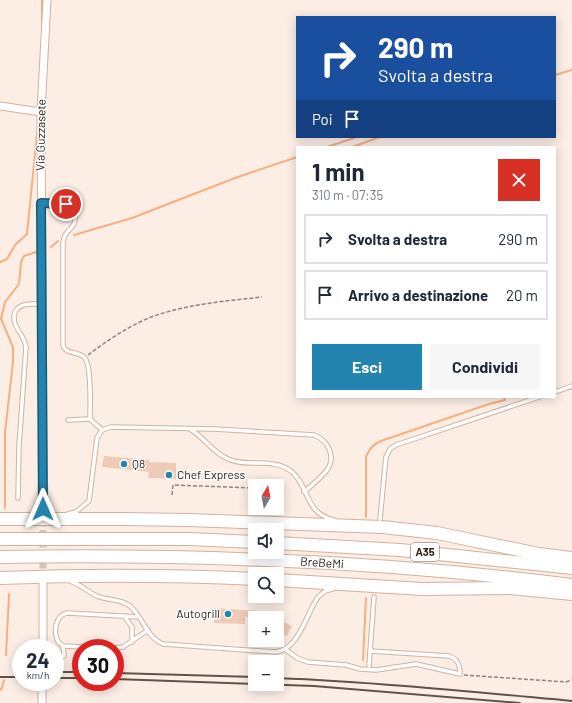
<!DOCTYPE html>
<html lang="it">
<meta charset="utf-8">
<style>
:root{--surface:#fff;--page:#f6f6f7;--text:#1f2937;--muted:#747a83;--line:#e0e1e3;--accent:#2484b0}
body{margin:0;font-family:Barlow,sans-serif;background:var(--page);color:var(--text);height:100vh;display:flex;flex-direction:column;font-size:15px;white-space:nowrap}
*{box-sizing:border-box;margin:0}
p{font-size:13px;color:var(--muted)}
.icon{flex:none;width:22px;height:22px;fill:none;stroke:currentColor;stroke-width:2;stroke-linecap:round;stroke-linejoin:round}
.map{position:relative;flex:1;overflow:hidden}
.details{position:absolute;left:296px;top:146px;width:260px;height:252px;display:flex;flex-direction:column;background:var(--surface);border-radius:0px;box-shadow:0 2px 10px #0003}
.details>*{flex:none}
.top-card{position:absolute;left:296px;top:16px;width:260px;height:122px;border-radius:0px;box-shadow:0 2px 10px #0003;background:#1a4fa0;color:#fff;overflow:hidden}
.needle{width:26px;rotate:10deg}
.fabs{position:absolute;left:248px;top:479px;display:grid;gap:8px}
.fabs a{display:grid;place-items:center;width:36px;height:36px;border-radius:0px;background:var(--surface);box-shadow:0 2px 10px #0003;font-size:20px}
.speed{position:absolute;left:12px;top:639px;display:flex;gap:8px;font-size:20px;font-weight:700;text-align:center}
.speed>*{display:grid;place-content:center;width:52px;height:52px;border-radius:50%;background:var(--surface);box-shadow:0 2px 10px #0003;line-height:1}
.speed small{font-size:10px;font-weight:400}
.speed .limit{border:6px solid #d22;background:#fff;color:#111}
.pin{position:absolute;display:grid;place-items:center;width:34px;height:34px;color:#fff;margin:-17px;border:2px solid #fff;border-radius:50%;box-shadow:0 1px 4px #0007}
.me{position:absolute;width:44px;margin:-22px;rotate:0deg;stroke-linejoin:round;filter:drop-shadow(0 0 3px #0008)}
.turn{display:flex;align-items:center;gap:14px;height:84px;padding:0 16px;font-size:18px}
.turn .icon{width:52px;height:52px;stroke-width:2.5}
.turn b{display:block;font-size:28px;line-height:34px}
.then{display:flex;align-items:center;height:38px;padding:0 16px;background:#0003;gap:8px;font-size:15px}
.round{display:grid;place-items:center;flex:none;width:42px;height:42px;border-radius:0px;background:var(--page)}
.headline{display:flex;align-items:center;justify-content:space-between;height:68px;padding:0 16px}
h1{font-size:24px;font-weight:700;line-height:30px}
.cta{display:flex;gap:8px;margin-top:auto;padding:8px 16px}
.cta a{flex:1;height:46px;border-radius:0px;background:var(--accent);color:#fff;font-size:16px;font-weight:700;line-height:46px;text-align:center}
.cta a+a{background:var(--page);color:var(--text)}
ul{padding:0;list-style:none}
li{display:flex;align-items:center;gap:12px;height:50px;margin:0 8px 6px;padding:0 8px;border:2px solid var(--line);border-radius:0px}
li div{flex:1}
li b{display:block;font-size:15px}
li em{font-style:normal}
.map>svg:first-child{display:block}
</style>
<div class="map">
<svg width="572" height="703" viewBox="0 0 572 703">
<rect width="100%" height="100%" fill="#fceee5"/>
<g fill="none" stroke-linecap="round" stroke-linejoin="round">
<g stroke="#f8af7f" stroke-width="2">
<polyline points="42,37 42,0"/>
<polyline points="555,75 572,70"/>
<polyline points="327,147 357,137"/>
<polyline points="352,147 380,137"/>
<polyline points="74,235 132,218 235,178 297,157"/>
<polyline points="51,247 58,241"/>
<polyline points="0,262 7,259 15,245 27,234 38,124"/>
<polyline points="5,508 5,432 13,362 13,347 1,319 5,302 19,284 21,262 24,256 36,252"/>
<path d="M366,517V457C369,449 373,444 381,441L489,404L505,400L504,397"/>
<polyline points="6,655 9,594"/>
<polyline points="363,660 366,598"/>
<polyline points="0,690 2,688 4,680"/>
</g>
</g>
<g fill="#edcbb6">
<polygon points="104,456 149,460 149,462 176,463 176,479 148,478 149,472 102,467"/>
<polygon points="214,608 258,611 274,618 255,618 255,621 245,616 245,624 214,623"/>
<polygon points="277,619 292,626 287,636 277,632"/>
</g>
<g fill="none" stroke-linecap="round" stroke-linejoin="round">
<polyline stroke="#d3c5bc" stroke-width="7" stroke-dasharray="7 3.5" stroke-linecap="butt" points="43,579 43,516"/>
<g stroke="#d3b29d" stroke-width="5.5">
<g id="service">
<path d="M41,203C52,203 72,200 75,214C76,217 75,221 74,224C70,231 64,232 63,243V346C67,355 78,351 84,357C92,364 90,408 90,419L68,420"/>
<polyline points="555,392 572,386"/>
<polyline points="90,419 102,430"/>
<path d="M190,429C204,437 213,453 228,459C248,468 272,457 291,471C310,487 304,513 334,520"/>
<path d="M18,498L19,446L26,347C25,338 19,333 15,324C14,321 14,318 14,315C17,302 31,304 41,304"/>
<path d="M68,514L76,512L89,501L97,438L102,430L111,427L214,429L314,435C327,440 337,456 327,470C321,478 312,485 304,492"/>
<polyline points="380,519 386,457 390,449 396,445 539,397"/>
<path d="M70,581C80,584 88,592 97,596C108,601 120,598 130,606C143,617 146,637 163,644L275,652C299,650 306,614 318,597L325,591L335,588"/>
<polyline points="124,616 132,627 132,642"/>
<path d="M104,648L64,646C51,642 53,614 68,613L139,617"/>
<polyline points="115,648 123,647 148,630"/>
<path d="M285,649L297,658L308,662L346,665L360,669L376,670L416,664L460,674C460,665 458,659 449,656L370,651"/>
<polyline points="55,659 64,656 63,646"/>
<polyline points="369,666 374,597"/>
</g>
</g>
<g stroke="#d3b29d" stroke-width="9">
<g id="minor">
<polyline points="0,106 41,112"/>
<polyline points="43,509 41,112 47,0"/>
<polyline points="43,584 43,648"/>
<polyline points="42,703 42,684"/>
</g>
</g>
<g stroke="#d3b29d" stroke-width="14">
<g id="motorway">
<polyline points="0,519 124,519 189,520 382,527 437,533 539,554 572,558"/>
<polyline points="0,539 189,539 255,542"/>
<polyline points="277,543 400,550 572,568"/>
<path d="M0,557C191,554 383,561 572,585"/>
<path d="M0,578C85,575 170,575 255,579"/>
<polyline points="277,580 422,589 510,588 572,594"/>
</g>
</g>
<g stroke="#91837b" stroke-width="1.5" stroke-dasharray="4 2" stroke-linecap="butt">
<path d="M88,355C108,340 130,325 154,316C189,304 226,301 262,297"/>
<polyline points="172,495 173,485 255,488"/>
<polyline points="464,675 566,682 572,680"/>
</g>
<use href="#service" stroke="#fff" stroke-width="3.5"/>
<use href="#minor" stroke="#fff" stroke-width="7"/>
<use href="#motorway" stroke="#fff" stroke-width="12"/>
<g stroke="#60534b" stroke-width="2">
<polyline points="55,672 81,672"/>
<polyline points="115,673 255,677"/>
<polyline points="0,677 21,677"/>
<polyline points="55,678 81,678"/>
<path d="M277,678C375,682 474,692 572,701"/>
<polyline points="115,679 255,684"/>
<polyline points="257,684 314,686 520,703"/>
</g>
</g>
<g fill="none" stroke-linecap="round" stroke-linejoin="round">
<g stroke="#175672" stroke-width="10">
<polyline id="route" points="43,509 41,203 66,204"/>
</g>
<use href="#route" stroke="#2484b0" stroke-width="7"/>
</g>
<g fill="#2484b0" stroke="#fff" stroke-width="1.5">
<circle cx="124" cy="464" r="4"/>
<circle cx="169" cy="475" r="4"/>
<circle cx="228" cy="614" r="4"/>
</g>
<g text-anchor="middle" stroke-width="3" stroke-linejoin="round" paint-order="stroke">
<rect fill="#fff" stroke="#6d645f" stroke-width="1" x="411" y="543" width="28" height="18" rx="3"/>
<g font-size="11" font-weight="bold" fill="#2f221a">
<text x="425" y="556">A35</text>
</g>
<g font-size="12" fill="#2f221a" stroke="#fff">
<text transform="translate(41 135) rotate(-89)" y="4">Via Guzzasete</text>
<text transform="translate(322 563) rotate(4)" y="4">BreBeMi</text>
</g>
<g font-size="12" fill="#2f221a" stroke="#fff" text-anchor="start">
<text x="132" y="468">Q8</text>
<text x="177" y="479">Chef Express</text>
<text x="220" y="618" text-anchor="end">Autogrill</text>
</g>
</g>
</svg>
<div class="fabs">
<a><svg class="needle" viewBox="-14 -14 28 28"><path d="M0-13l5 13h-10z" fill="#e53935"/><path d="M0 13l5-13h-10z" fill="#747a83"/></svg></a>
<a><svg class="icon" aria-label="sound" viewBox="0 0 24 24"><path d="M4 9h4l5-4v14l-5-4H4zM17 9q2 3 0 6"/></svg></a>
<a><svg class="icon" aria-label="search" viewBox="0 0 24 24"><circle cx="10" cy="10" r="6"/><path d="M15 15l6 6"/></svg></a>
<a>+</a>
<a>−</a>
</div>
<div class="speed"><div>24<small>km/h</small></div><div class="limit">30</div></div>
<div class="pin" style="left:66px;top:204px;background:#d93025"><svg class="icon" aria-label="arrive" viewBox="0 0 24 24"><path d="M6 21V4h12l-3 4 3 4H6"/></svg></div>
<svg class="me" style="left:43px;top:509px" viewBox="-20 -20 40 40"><path d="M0-17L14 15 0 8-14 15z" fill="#2484b0" stroke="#fff" stroke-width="4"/></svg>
<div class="top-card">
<div class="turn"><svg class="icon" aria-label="right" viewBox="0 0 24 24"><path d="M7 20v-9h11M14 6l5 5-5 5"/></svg><div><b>290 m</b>Svolta a destra</div></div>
<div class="then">Poi<svg class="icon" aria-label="arrive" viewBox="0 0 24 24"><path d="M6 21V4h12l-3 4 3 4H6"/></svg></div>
</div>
<section class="details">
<div class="headline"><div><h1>1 min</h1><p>310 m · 07:35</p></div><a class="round" style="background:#d93025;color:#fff"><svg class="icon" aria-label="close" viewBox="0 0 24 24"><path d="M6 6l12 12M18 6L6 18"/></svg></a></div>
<ul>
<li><svg class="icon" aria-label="right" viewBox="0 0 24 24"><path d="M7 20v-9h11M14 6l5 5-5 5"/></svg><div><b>Svolta a destra</b></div><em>290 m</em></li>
<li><svg class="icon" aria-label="arrive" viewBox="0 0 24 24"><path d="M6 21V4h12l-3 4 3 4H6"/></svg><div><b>Arrivo a destinazione</b></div><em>20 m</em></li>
</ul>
<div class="cta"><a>Esci</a><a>Condividi</a></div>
</section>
</div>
